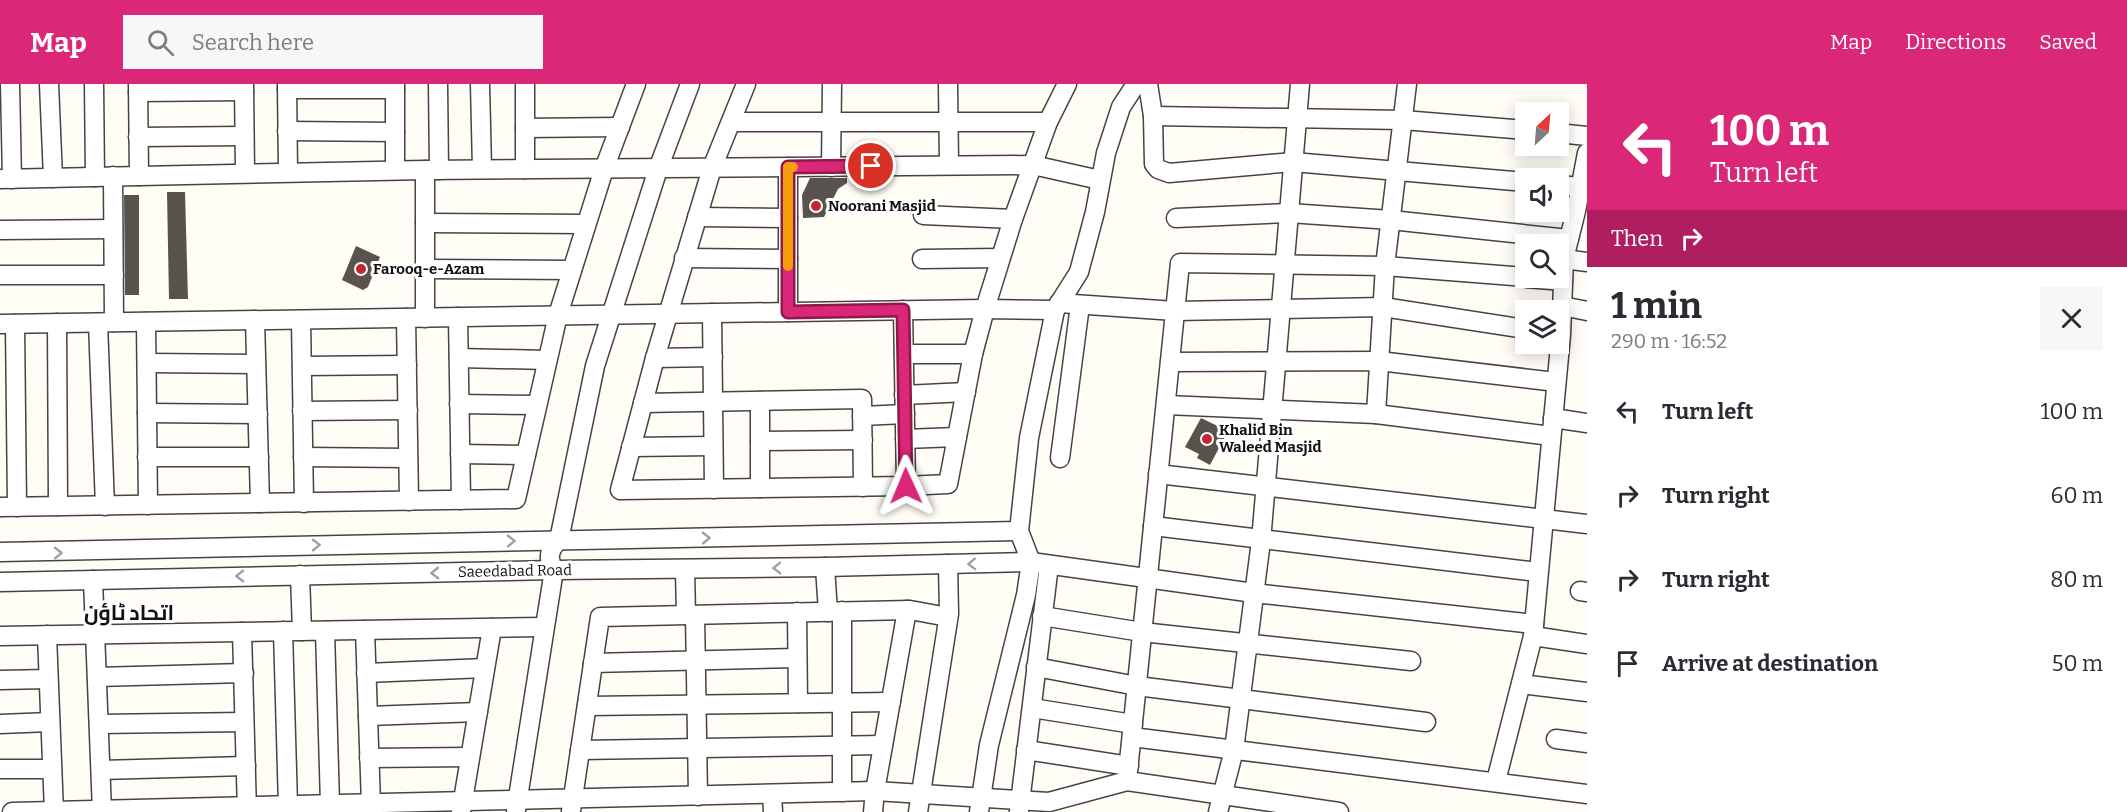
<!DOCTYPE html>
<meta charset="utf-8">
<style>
:root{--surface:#fff;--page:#f7f7f7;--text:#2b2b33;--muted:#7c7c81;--accent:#db2777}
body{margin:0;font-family:Bitter,Cairo,serif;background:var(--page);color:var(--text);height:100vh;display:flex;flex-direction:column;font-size:22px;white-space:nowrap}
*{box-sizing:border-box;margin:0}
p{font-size:20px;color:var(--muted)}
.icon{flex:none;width:33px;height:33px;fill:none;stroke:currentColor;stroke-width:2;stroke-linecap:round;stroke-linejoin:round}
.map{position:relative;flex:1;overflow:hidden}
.sheet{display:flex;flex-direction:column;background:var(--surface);width:540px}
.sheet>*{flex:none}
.hud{background:#db2777;color:#fff;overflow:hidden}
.needle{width:39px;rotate:26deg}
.controls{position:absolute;left:1515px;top:18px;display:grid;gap:12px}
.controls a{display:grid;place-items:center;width:54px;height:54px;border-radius:0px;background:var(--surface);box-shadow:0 3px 15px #0003;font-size:30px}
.pin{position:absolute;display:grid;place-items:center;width:51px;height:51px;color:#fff;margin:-26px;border:3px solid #fff;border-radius:50%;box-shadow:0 2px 6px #0007}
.me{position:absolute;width:66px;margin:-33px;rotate:359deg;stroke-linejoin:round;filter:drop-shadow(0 0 4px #0008)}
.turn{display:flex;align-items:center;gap:21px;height:126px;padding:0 24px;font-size:27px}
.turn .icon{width:78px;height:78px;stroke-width:2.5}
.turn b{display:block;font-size:42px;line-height:51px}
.then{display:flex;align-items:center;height:57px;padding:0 24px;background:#0003;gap:12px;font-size:22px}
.round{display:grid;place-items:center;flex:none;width:63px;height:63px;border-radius:0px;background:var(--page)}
.head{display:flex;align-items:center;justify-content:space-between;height:102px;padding:0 24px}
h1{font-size:36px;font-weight:700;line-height:45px}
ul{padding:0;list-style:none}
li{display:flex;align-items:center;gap:18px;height:84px;padding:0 24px}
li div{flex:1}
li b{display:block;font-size:22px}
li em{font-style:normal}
header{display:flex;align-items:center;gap:36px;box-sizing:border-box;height:84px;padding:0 30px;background:var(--accent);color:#fff}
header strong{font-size:28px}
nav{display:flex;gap:33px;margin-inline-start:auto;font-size:21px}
.search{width:420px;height:54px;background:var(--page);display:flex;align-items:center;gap:15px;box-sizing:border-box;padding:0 21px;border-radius:0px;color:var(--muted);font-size:22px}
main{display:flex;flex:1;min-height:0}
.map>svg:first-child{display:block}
</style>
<header>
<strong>Map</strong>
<div class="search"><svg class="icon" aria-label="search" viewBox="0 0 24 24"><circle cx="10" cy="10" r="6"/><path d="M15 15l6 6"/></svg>Search here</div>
<nav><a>Map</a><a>Directions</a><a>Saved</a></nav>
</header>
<main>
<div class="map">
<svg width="1587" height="728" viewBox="0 0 1587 728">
<rect width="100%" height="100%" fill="#fffdf5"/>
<g fill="#5a524d">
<polygon points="810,94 847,94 847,99 838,105 824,133 803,134 802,111"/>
<polygon points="167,108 185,108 188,215 169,215"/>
<polygon points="124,111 139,111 139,211 125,211"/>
<polygon points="356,162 380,173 368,203 363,206 342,196"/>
<polygon points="1201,334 1228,347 1210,381 1197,374 1199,370 1185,363"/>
</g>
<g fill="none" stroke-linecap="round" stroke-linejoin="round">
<g stroke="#444" stroke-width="21">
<g id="minor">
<polyline points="10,0 12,95"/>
<polyline points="49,0 53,94"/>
<polyline points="94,0 95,93"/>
<polyline points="138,0 139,92"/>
<polyline points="244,0 245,89"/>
<polyline points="287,0 288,88"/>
<polyline points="395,0 395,86"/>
<polyline points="438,0 439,86"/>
<polyline points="480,0 482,85"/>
<polyline points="746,0 712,84 655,274 620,406 906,402 948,400 973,270 985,225 1013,135 1048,38 1067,0"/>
<polyline points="948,0 949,81"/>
<polyline points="1148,0 1153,32 1154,80 1158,85 1169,89 1293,78 1526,98"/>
<polyline points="287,5 395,5"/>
<polyline points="138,8 244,7"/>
<polyline points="1153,32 1403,36 1526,46"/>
<polyline points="731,38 1048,38"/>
<polyline points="525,44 620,43"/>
<polyline points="287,47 395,48"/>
<polyline points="1558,49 1587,52"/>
<polyline points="138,53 244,52"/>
<polyline points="831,83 832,0"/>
<polyline points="525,85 525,0"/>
<polyline points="425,86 425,234"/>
<polyline points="113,92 114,238"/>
<polyline points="0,95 425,86 1033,81 1100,96"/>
<polyline points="1558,101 1581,103"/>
<polyline points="923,131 1013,135"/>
<polyline points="697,133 788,134"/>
<polyline points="1176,134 1289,129 1391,136 1569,155"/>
<polyline points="425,139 586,140"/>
<polyline points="0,146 113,145"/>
<polyline points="684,174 788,175"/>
<polyline points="922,175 1000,174"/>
<polyline points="1564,175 1587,178"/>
<polyline points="425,185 571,186"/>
<polyline points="0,191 114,191"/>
<polyline points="1526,194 1563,197"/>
<polyline points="1059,219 1175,227 1383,223 1526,245"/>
<polyline points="1562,222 1587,227"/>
<polyline points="903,226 906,402"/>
<polyline points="788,228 788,83"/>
<polyline points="712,229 714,405"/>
<polyline points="458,233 461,416"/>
<polyline points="406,234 409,417"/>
<polyline points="255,236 260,419"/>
<polyline points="301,236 304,419"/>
<polyline points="146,238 148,421"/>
<polyline points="57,239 58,422"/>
<polyline points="98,239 105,422"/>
<polyline points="0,240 985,225 1055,226"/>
<polyline points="15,240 17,423"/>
<polyline points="904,270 973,270"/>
<polyline points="459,274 547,276"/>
<polyline points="655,274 713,273"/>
<polyline points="1170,278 1379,277 1556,298"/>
<polyline points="147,279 256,280"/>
<polyline points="302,282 407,281"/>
<polyline points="904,311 966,308"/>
<polyline points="643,319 862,315 863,403"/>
<polyline points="459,320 537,321"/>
<polyline points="1166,321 1376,330 1551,352"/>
<polyline points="302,327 408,326"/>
<polyline points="147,329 258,330"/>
<polyline points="1376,330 1385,182 1407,0"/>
<polyline points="862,332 905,330"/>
<polyline points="1553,334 1587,339"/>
<polyline points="905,355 957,353"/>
<polyline points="760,357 863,356"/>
<polyline points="631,363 713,362"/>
<polyline points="460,370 526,371"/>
<polyline points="147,373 259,373"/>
<polyline points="303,373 408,374"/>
<polyline points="1060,374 1080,221"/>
<polyline points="1158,390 1587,440"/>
<polyline points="760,404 760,317"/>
<polyline points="0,423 516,415 558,231 604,85 636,0"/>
<polyline points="1153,442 1538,488"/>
<polyline points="0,468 1019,447"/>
<polyline points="825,483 828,528"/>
<polyline points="685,486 686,531"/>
<polyline points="300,491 302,547"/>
<polyline points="93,496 102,728"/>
<polyline points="0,498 554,486 825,483 1031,478 1254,509 1534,540"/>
<polyline points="1580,507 1587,508"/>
<polyline points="842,527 842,708"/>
<polyline points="797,528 798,619"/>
<polyline points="695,531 698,712"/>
<polyline points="1042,532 1142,548 1411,577"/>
<polyline points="365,546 371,720"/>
<polyline points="283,547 288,722"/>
<polyline points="325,547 330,720"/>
<polyline points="242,548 247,728"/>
<polyline points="47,551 54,728"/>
<polyline points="0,552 543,543"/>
<polyline points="1533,552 1587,560"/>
<polyline points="593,579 797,574"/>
<polyline points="1036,583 1137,602 1426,638"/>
<polyline points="366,589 485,584"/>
<polyline points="97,593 244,589"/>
<polyline points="0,596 48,595"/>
<polyline points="1521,600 1587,608"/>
<polyline points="587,622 891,618"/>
<polyline points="1032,624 1133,640"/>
<polyline points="368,632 478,628"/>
<polyline points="0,640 50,638"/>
<polyline points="99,640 244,638"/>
<polyline points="1132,653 1587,710"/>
<polyline points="1556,655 1587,659"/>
<polyline points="580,666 883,661"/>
<polyline points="1026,666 1129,682"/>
<polyline points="369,674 470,673"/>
<polyline points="0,685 52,685"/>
<polyline points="101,686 246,682"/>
<polyline points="1127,697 1180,179 1385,182 1526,193"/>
<polyline points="1496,697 1533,552 1561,251 1564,175 1576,127 1587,69"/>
<polyline points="772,710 773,728"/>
<path d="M516,726L554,486C547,474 549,465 559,456L595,282L658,85L690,0"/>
<polyline points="571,727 600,533 910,526 948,533"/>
<polyline points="1019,727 1049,481"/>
<polyline points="12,728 875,707 1049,718 1127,697 1339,728"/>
<polyline points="461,728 492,544"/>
<polyline points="873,728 875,707 907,526"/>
<polyline points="918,728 949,530 948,480"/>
<polyline points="979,728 989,661 1026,511 1031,478 1019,447 1029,354 1055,226 1079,188 1095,128 1106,69 1121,23 1136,0"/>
<polyline points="1218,728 1234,666 1261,457 1300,0"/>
</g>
</g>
<use href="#minor" stroke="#fff" stroke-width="18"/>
</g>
<defs><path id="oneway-chevron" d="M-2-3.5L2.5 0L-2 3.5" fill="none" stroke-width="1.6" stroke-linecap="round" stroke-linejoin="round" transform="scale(1.5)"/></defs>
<g stroke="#a0a0a0">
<use href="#oneway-chevron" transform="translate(706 454) rotate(-1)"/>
<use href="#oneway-chevron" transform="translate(511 457) rotate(-1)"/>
<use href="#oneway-chevron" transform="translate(316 461) rotate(-1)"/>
<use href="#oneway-chevron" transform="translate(58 469) rotate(-1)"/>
<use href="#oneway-chevron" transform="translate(972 480) rotate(178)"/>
<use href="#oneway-chevron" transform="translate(777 484) rotate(179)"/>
<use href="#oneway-chevron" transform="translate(435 489) rotate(179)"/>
<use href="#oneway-chevron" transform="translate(240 492) rotate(179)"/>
</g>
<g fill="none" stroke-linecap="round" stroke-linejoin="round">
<g stroke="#8e194d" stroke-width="15">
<polyline id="route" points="871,82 788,83 788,228 903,226 906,402"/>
</g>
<use href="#route" stroke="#db2777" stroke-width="10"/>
<polyline stroke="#f59e0b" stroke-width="10" points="788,182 788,83 793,83"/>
</g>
<g fill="#c4262e" stroke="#fff" stroke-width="2">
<circle cx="816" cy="122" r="6"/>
<circle cx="361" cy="185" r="6"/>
<circle cx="1207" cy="355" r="6"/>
</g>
<g text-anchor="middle" stroke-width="6" stroke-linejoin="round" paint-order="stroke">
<g font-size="15" font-weight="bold" fill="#111" stroke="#fff" text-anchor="start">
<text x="828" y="127">Noorani Masjid</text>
<text x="373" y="190">Farooq-e-Azam</text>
<text x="1219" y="351">Khalid Bin<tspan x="1219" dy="17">Waleed Masjid</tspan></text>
</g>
<g font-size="15" fill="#111" stroke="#fff">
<text transform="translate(515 487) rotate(-1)" y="5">Saeedabad Road</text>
</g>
<g font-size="21" font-weight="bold" fill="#111" stroke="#fff">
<text x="129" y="536">اتحاد ٹاؤن</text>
</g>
</g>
</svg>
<div class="controls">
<a><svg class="needle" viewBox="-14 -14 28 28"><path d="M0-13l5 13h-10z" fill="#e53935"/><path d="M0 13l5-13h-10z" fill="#7c7c81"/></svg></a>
<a><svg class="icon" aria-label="sound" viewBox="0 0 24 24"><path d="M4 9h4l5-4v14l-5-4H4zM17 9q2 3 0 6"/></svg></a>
<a><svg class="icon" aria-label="search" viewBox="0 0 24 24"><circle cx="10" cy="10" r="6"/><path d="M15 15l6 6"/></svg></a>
<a><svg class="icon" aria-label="layers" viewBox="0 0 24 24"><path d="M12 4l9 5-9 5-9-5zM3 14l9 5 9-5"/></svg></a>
</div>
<div class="pin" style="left:871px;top:82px;background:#d93025"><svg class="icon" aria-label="arrive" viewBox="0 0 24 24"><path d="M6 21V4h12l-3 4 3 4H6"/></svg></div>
<svg class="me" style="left:906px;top:402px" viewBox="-20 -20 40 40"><path d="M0-17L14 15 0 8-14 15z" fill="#db2777" stroke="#fff" stroke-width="4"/></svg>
</div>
<section class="sheet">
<div class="hud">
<div class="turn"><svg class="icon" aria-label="left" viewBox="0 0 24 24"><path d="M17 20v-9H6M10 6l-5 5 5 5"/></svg><div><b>100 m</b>Turn left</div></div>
<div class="then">Then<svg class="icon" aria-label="right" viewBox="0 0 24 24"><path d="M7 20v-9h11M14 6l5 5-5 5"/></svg></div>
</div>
<div class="head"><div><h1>1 min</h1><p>290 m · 16:52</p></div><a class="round"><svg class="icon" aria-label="close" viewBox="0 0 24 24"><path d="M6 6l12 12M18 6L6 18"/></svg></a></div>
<ul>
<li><svg class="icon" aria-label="left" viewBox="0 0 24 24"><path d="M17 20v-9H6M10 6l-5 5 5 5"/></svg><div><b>Turn left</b></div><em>100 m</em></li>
<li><svg class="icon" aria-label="right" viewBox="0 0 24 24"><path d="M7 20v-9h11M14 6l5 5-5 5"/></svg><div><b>Turn right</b></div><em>60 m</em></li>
<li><svg class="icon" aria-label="right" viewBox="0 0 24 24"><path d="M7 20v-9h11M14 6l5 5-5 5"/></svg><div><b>Turn right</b></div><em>80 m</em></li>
<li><svg class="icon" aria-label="arrive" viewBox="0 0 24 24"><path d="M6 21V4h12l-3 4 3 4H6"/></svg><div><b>Arrive at destination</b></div><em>50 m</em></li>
</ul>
</section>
</main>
